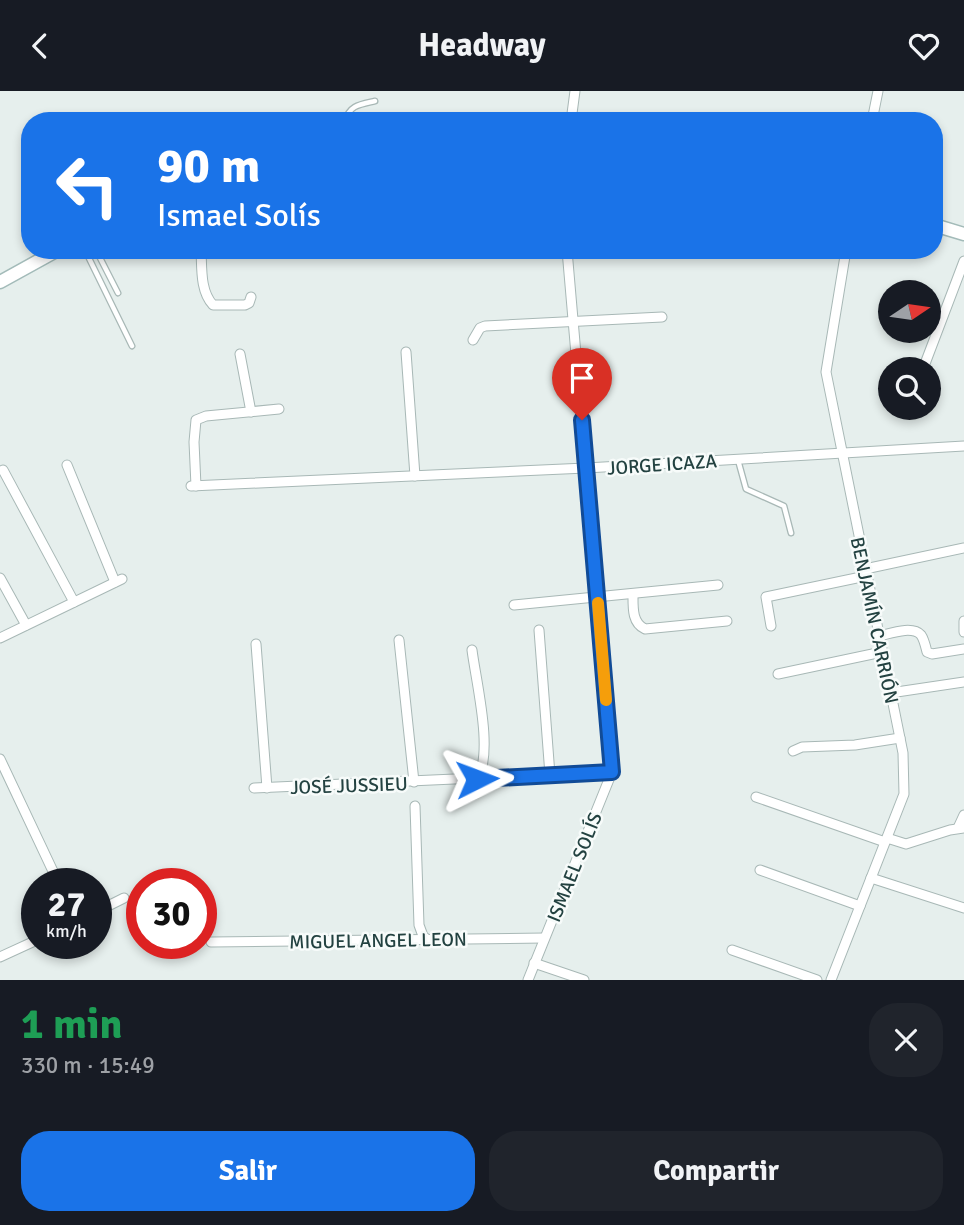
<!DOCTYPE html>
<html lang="es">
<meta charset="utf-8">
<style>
:root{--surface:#171b24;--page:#20242c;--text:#f1f3f6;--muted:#9ea1a6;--accent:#1a73e8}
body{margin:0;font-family:Signika,sans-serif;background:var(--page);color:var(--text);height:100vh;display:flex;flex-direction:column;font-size:26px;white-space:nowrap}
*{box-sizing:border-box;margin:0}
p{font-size:23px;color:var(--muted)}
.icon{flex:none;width:38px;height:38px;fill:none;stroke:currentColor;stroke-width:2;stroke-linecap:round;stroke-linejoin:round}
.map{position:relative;height:889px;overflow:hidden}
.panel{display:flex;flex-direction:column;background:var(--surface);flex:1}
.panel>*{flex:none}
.guide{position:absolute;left:21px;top:21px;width:922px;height:147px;border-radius:28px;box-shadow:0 4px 10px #0003;background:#1a73e8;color:#fff;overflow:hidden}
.needle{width:46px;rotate:77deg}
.tools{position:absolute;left:878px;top:189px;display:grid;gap:14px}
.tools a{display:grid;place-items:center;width:63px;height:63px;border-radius:50%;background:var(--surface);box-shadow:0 4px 10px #0003;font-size:35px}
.speed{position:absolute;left:21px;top:777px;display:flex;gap:14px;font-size:35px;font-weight:700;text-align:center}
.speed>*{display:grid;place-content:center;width:91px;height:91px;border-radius:50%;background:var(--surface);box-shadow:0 4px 10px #0003;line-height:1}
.speed small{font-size:18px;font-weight:400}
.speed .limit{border:10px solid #d22;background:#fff;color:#111}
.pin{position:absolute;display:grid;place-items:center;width:60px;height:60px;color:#fff;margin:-72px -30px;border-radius:50% 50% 50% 0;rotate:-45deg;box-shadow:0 0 7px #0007}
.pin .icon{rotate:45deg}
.me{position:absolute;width:77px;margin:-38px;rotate:87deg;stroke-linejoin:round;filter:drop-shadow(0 0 5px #0008)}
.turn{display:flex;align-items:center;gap:24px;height:147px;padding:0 21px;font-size:32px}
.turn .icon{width:91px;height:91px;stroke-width:2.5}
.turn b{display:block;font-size:49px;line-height:60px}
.round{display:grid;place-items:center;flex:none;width:74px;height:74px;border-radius:28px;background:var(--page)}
.overview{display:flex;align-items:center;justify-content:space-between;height:119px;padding:0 21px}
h1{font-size:42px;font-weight:700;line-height:52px;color:#1e9e55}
.primary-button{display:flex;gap:14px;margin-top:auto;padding:14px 21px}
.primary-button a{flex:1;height:80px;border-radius:28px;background:var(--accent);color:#fff;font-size:28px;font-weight:700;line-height:80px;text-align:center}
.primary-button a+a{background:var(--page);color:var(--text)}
header{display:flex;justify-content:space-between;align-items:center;height:91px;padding:0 21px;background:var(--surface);font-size:32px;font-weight:700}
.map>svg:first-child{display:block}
</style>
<header><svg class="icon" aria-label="back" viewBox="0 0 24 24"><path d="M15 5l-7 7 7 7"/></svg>Headway<svg class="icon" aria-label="heart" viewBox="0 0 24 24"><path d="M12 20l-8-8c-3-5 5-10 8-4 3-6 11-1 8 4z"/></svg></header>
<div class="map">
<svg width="964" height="889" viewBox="0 0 964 889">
<rect width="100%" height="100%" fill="#e6efed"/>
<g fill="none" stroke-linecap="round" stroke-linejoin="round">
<g stroke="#a8b8b6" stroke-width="7">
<g id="lane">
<path d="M346,30C348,14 362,13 375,10"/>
<polyline points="26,116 30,123"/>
<polyline points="85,159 132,255"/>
<polyline points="96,159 118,202"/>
<polyline points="738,369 746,398 784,415 791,442"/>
</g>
</g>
<g stroke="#a8b8b6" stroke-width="11">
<g id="street">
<polyline points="571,30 575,0"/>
<polyline points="872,30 878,0"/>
<path d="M201,159C202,177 200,200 213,214H245L249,212L251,206"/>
<polyline points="448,160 454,159"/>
<polyline points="473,249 480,237 485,235 662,226"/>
<polyline points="406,261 415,385"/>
<polyline points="240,263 251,321"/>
<polyline points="923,278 964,170"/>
<polyline points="67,374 115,491"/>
<polyline points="3,379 74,511"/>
<polyline points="191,395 586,377 964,355"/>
<polyline points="196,395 194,351 196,329 206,325 279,318"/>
<polyline points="865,478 964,457"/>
<polyline points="0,487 26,534"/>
<path d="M633,503C633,517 632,532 645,538L727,530"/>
<polyline points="514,514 718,494"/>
<polyline points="964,530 964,541"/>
<polyline points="771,535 766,506 866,485"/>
<polyline points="539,539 550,684"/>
<path d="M879,545C889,543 912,534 921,544C924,548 926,557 927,561L932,563L964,558"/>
<polyline points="0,547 122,488"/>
<polyline points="399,549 414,691"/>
<polyline points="256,553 267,697"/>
<path d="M472,559C476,591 494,662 477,688"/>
<polyline points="778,583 882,561"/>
<polyline points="890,602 964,591"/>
<polyline points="793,660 802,656 855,654 900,647"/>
<polyline points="0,668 59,793"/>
<polyline points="254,697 612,681"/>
<polyline points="756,706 885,751"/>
<polyline points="415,715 419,834 423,845 428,849"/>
<polyline points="958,737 964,724"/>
<polyline points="887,747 906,753 950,739 964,737"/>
<polyline points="760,779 860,815"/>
<polyline points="871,787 964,817"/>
<polyline points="96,821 124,807"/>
<polyline points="211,851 544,847"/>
<polyline points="732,859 817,889"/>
<polyline points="0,866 37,849"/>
<polyline points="534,872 584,889"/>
<polyline points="528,889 612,681 567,159"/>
<polyline points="831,889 904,703 903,662 826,281 846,159"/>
</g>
</g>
<g stroke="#a3bbb9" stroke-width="15">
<g id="secondary">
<polyline points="934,134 964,143"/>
<polyline points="0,191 58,159"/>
</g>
</g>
<use href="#lane" stroke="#fff" stroke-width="4.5"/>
<use href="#street" stroke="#fff" stroke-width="9"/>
<use href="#secondary" stroke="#fff" stroke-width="12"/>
</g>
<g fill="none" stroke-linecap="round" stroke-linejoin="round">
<g stroke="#114b97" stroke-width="18">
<polyline id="route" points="477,688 612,681 582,329"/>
</g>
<use href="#route" stroke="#1a73e8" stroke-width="12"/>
<polyline stroke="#f59e0b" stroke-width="12" points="598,512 606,609"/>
</g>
<g text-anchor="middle" stroke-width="5" stroke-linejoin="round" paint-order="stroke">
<g font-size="19" fill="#234241" stroke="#f7fbfa">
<text transform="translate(662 373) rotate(-4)" y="7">JORGE ICAZA</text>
<text transform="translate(875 529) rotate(78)" y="7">BENJAMÍN CARRIÓN</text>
<text transform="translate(349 694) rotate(-2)" y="7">JOSÉ JUSSIEU</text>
<text transform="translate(574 776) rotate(-68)" y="7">ISMAEL SOLÍS</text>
<text transform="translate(378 849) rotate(-1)" y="7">MIGUEL ANGEL LEON</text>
</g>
</g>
</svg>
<div class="tools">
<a><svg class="needle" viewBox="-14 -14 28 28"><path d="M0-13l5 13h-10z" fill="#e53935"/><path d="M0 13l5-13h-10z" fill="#9ea1a6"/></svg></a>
<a><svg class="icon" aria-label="search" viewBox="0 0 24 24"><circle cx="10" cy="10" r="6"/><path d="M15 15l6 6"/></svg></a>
</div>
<div class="speed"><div>27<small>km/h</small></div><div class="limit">30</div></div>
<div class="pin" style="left:582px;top:329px;background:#d93025"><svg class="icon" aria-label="arrive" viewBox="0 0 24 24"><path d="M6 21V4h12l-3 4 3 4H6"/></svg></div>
<svg class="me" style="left:477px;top:688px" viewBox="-20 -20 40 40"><path d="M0-17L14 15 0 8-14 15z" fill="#1a73e8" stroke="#fff" stroke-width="4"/></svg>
<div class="guide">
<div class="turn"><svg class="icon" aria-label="left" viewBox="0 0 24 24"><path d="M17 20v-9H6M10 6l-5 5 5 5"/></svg><div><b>90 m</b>Ismael Solís</div></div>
</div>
</div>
<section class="panel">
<div class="overview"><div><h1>1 min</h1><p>330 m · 15:49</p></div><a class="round"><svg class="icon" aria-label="close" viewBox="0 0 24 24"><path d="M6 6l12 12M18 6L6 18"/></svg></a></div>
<div class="primary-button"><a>Salir</a><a>Compartir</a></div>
</section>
